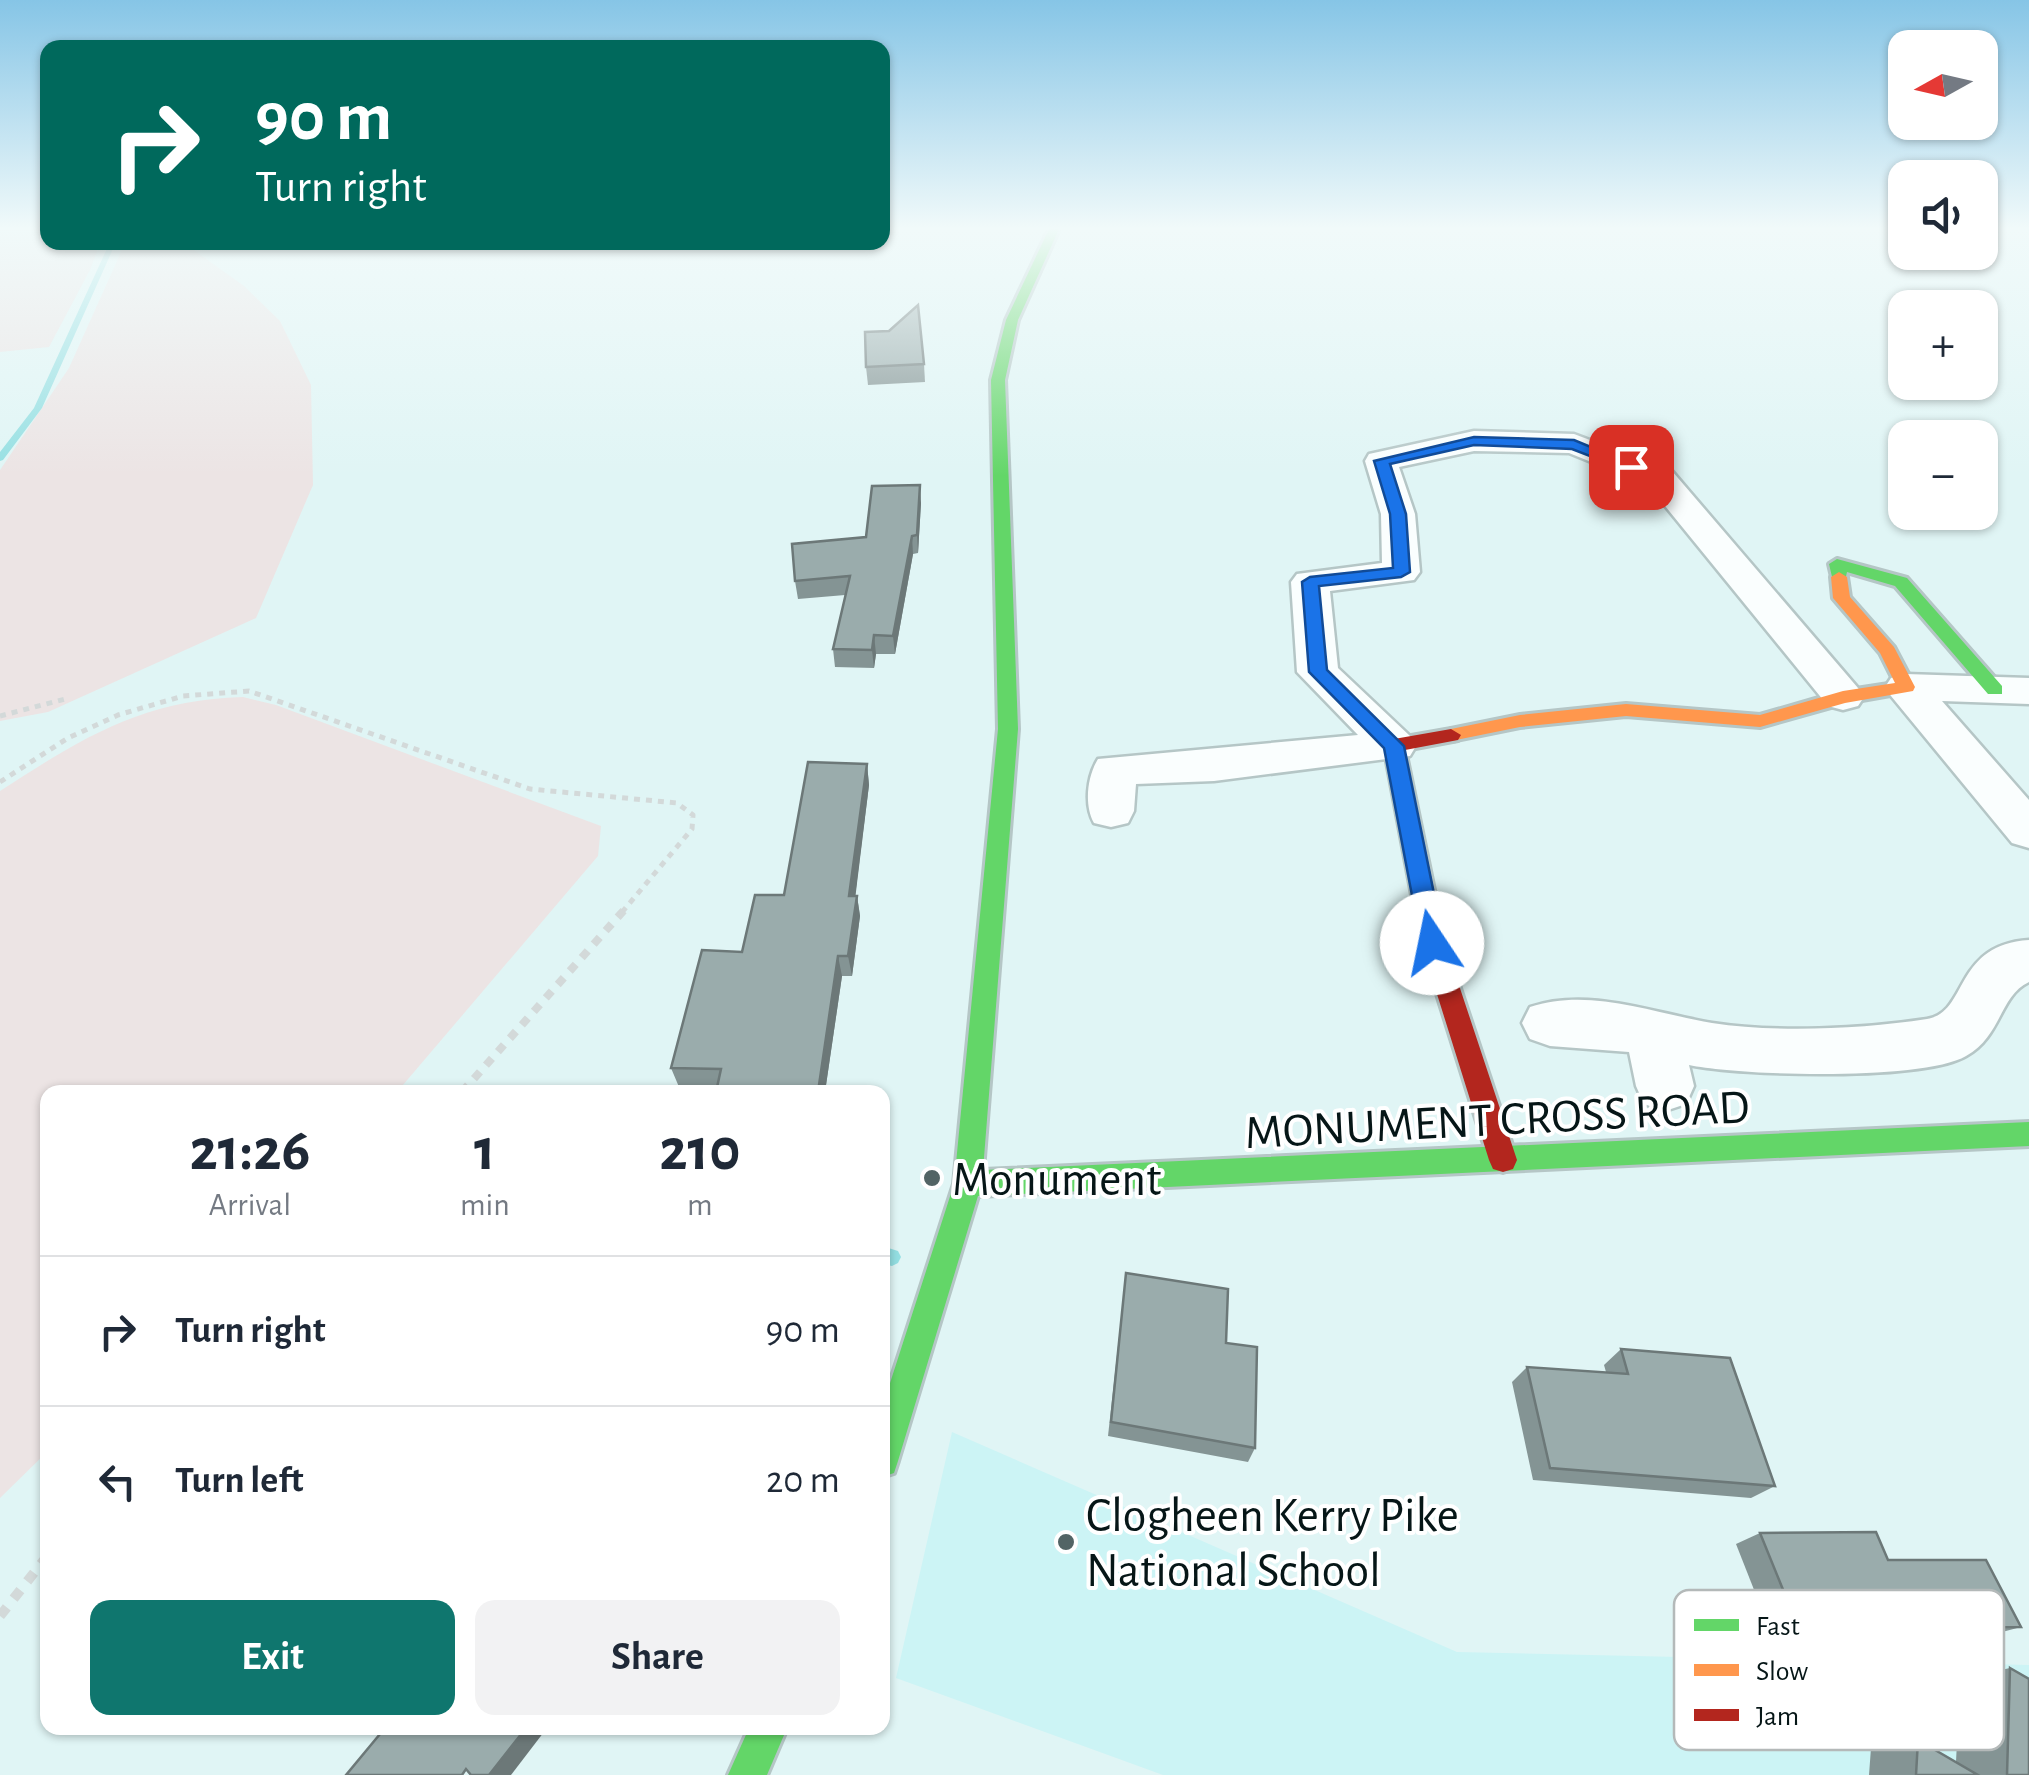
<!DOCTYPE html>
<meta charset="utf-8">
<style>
:root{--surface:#fff;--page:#f2f2f3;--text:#1f2937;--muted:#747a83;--line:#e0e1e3;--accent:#0f766e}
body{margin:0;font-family:"Alegreya Sans",sans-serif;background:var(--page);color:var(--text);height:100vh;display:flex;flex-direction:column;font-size:38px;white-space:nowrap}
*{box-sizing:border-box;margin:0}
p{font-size:32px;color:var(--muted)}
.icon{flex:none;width:55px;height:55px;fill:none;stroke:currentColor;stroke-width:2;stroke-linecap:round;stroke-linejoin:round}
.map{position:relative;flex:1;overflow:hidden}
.details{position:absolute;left:40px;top:1085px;width:850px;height:650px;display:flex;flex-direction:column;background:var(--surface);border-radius:20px;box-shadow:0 2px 8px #0004}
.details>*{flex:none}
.hud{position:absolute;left:40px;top:40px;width:850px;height:210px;border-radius:20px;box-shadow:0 2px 8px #0004;background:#00695c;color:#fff;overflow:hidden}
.needle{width:65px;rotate:262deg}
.tools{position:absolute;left:1888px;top:30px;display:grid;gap:20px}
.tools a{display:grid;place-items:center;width:110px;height:110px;border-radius:20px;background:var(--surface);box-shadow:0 2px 8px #0004;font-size:50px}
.pin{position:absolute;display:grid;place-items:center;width:85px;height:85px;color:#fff;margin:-42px;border-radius:20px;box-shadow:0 5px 15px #0006}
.me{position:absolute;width:110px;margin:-55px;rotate:349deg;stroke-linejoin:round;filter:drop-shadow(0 0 8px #0008)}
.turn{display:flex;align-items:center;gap:35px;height:210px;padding:0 50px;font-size:45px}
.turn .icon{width:130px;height:130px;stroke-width:2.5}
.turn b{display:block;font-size:70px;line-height:85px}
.eta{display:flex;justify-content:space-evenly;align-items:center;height:170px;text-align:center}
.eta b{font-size:60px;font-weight:700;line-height:70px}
.cta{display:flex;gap:20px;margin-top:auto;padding:20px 50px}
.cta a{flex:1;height:115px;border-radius:20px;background:var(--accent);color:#fff;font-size:40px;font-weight:700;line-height:115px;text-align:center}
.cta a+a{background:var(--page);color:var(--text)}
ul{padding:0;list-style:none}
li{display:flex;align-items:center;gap:30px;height:150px;padding:0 50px;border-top:2px solid var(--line)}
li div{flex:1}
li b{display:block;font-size:38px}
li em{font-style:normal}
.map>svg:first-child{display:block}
</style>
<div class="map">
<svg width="2029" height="1775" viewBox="0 0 2029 1775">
<rect width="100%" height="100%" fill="#e0f5f5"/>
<polygon fill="#ccf4f5" points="952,1432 1457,1652 2029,1665 2029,1775 1163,1775 896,1678"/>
<g fill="#ece4e4">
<polygon points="0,227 47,227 48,242 100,243 90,270 49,347 0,352"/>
<polygon points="125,243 184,243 244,286 280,321 311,385 313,485 256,618 48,712 0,721 0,470 69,368"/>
<path d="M243,697L276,705L601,826L598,856L397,1092H48L47,1452L0,1498V791C82,738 142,700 243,697Z"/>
</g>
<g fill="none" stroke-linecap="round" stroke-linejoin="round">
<g fill="#94dfe2" fill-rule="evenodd">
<polygon points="110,242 116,242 42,408 3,460 0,461 0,452 34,408"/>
<polygon points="882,1246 898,1251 901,1257 898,1263 892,1266 882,1264"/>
</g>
<g stroke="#b5c6c6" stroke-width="5">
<g id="street">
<path d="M1474,431L1574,434L1672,471L1858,688L1864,697L1858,706L1843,710L1828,706L1648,485L1569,453L1474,451L1399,467L1415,514L1420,572L1414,580L1330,591L1338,668L1410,736L1416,746L1410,756L1214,781L1136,784L1134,811L1128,823L1111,827L1094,823C1084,805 1087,777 1098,759L1358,735L1297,672L1291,582L1297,574L1382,563L1381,514L1365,461L1369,454Z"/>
<polygon points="1906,674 2029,678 2029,704 1942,701 2029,800 2029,848 2012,843 1891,696 1885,687 1891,678"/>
<path d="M2029,940V982C1999,996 2002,1036 1966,1056C1923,1081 1741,1076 1689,1065L1694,1086L1686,1104L1665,1111L1644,1104L1636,1086L1629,1052L1550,1046L1530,1039L1522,1023L1530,1007C1589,987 1653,1013 1712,1023C1777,1033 1861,1029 1927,1019C1969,1012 1953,945 2029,940Z"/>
</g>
</g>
<g stroke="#b5c6c6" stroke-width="6">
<g id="fast">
<polygon points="1050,227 1060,227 1018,320 1005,380 1018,729 983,1170 2029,1122 2029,1146 978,1196 898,1461 894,1473 882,1477 882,1408 954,1184 998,729 991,380 1006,320"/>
<polygon points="1837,559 1907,578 2002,686 2002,694 1988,694 1895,586 1847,572 1845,581 1833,581 1829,564"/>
<polygon points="749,1728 787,1728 767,1775 728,1775"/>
</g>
</g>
<g stroke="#b5c6c6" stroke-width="6">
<polygon id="slow" points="1839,572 1847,577 1850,597 1894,647 1915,687 1913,691 1845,703 1760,727 1626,716 1520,727 1451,741 1441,735 1451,729 1520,715 1626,704 1760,715 1843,691 1895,683 1880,653 1833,598 1831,577"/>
</g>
<g stroke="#b5c6c6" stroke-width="6">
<polygon id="jam" points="1451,729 1461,735 1458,740 1405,750 1445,943 1517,1160 1513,1169 1503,1172 1493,1169 1489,1160 1421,943 1384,746 1394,739"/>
</g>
<g stroke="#d3d9d9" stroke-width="5" stroke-dasharray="6 6" stroke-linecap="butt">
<polyline points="0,716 65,699"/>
<polyline points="0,782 68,738 118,715 183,696 249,691 530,789 677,803 693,815 692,829 623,911"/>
</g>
<polyline stroke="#d3d9d9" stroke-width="8" stroke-dasharray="9 9" stroke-linecap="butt" points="462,1092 625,909"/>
<polyline stroke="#d3d9d9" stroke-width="10" stroke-dasharray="11 11" stroke-linecap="butt" points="0,1616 48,1555"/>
<use href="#street" fill="#fafefe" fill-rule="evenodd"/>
<use href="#fast" fill="#63d668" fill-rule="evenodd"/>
<use href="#slow" fill="#ff974d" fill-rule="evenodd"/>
<use href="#jam" fill="#b3261e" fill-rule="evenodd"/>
</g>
<g fill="#849494">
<polygon points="924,364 925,382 868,385 866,367"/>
<polygon points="921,503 918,553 913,554 895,654 876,654 874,668 835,667 833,649 845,595 798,599 795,581"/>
<polygon points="867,764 869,785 855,896 857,896 860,916 852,976 842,976 825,1092 679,1087 671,1068 742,952 784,895"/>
<polygon points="1126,1273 1226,1343 1255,1448 1248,1462 1108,1436"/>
<polygon points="1621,1349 1775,1486 1751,1498 1533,1480 1512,1382 1527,1367 1606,1372 1604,1365"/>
<polygon points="1760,1533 1888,1560 2021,1627 1987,1636 1773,1638 1736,1544"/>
<polygon points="2010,1668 2029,1775 1869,1775 1871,1748 1918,1740 1956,1762 1960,1679"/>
</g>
<g fill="#6c7878">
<polygon points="920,485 921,503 918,553 917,535"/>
<polygon points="912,536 913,554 895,654 893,636"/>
<polygon points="874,635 876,654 874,668 872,650"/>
<polygon points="867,764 869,785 853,916 849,896"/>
<polygon points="857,896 860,916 852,976 848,956"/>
<polygon points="838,956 842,976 825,1092 818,1092"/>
<polygon points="526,1728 547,1728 511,1775 489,1775"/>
</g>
<g fill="#9aacac" stroke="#6c7878" stroke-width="2.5">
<polygon points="918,305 924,364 866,367 865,332 889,331"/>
<polygon points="920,485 917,535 912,536 893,636 874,635 872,650 833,649 850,576 795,581 792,544 866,537 872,486"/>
<polygon points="808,762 867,764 849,896 857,896 848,956 838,956 818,1092 716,1092 721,1069 671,1068 702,950 742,952 755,895 784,895"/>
<polygon points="1126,1273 1228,1289 1226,1343 1257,1347 1255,1448 1111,1422"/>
<polygon points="1621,1349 1730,1358 1775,1486 1550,1468 1527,1367 1628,1374"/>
<polygon points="1876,1532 1888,1560 1986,1560 2021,1627 1799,1629 1760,1533"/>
<polygon points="2010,1668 2029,1679 2029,1775 2007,1775"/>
<polygon points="385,1728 526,1728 489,1775 471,1775 466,1769 462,1775 346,1775"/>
<polygon points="1918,1740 1978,1775 1916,1775"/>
</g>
<linearGradient id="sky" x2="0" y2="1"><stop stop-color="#86c5e6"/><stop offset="0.48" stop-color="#f1fafa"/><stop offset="1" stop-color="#f1fafa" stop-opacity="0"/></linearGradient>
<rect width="2029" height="476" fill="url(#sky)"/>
<polygon fill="#1a73e8" stroke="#114b97" stroke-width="2.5" points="1474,437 1574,440 1639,467 1626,470 1572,449 1474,445 1390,464 1406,514 1410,572 1401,577 1319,586 1327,670 1404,746 1444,943 1441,950 1424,950 1421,943 1384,748 1309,672 1302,582 1310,577 1393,568 1390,514 1374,461"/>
<g fill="#526465" stroke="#fff" stroke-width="4">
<circle cx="932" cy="1178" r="10"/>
<circle cx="1066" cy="1542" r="10"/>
</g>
<g text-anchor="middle" stroke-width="8" stroke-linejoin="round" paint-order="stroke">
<g font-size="48" fill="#061617" stroke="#fff">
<text transform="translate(1497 1118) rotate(-3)" y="17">MONUMENT CROSS ROAD</text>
</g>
<g font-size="48" fill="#061617" stroke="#fff" text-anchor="start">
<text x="952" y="1195">Monument</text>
<text x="1086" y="1531">Clogheen Kerry Pike<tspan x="1086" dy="55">National School</tspan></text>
</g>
</g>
<rect x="1674" y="1590" width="330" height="160" rx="15" fill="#fff" stroke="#b4b9b9" stroke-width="2.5"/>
<rect x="1694" y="1619" width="45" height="12" fill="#63d668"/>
<rect x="1694" y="1664" width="45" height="12" fill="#ff974d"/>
<rect x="1694" y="1709" width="45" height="12" fill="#b3261e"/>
<g font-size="28" fill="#061617">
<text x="1756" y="1635">Fast</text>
<text x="1756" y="1680">Slow</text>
<text x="1756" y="1725">Jam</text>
</g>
</svg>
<div class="tools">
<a><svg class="needle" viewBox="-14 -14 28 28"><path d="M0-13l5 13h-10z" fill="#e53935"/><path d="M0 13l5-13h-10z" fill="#747a83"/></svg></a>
<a><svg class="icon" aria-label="sound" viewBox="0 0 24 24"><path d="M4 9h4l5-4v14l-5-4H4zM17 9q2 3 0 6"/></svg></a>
<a>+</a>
<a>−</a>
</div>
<div class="pin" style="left:1631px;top:467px;background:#d93025"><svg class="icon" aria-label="arrive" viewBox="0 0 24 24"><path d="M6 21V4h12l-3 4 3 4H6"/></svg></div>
<svg class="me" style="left:1432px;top:943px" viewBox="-20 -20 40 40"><circle r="19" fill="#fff"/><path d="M0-13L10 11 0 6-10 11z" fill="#1a73e8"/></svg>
<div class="hud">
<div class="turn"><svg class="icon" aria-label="right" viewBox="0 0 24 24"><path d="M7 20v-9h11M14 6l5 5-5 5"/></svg><div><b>90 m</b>Turn right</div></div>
</div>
<section class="details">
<div class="eta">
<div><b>21:26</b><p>Arrival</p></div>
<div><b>1</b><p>min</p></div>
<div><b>210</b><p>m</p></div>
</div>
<ul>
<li><svg class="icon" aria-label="right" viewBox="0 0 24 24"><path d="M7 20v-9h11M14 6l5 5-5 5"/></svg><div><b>Turn right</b></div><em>90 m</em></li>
<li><svg class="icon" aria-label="left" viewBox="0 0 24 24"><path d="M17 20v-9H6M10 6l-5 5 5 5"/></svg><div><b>Turn left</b></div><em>20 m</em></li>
</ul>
<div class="cta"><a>Exit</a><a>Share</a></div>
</section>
</div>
